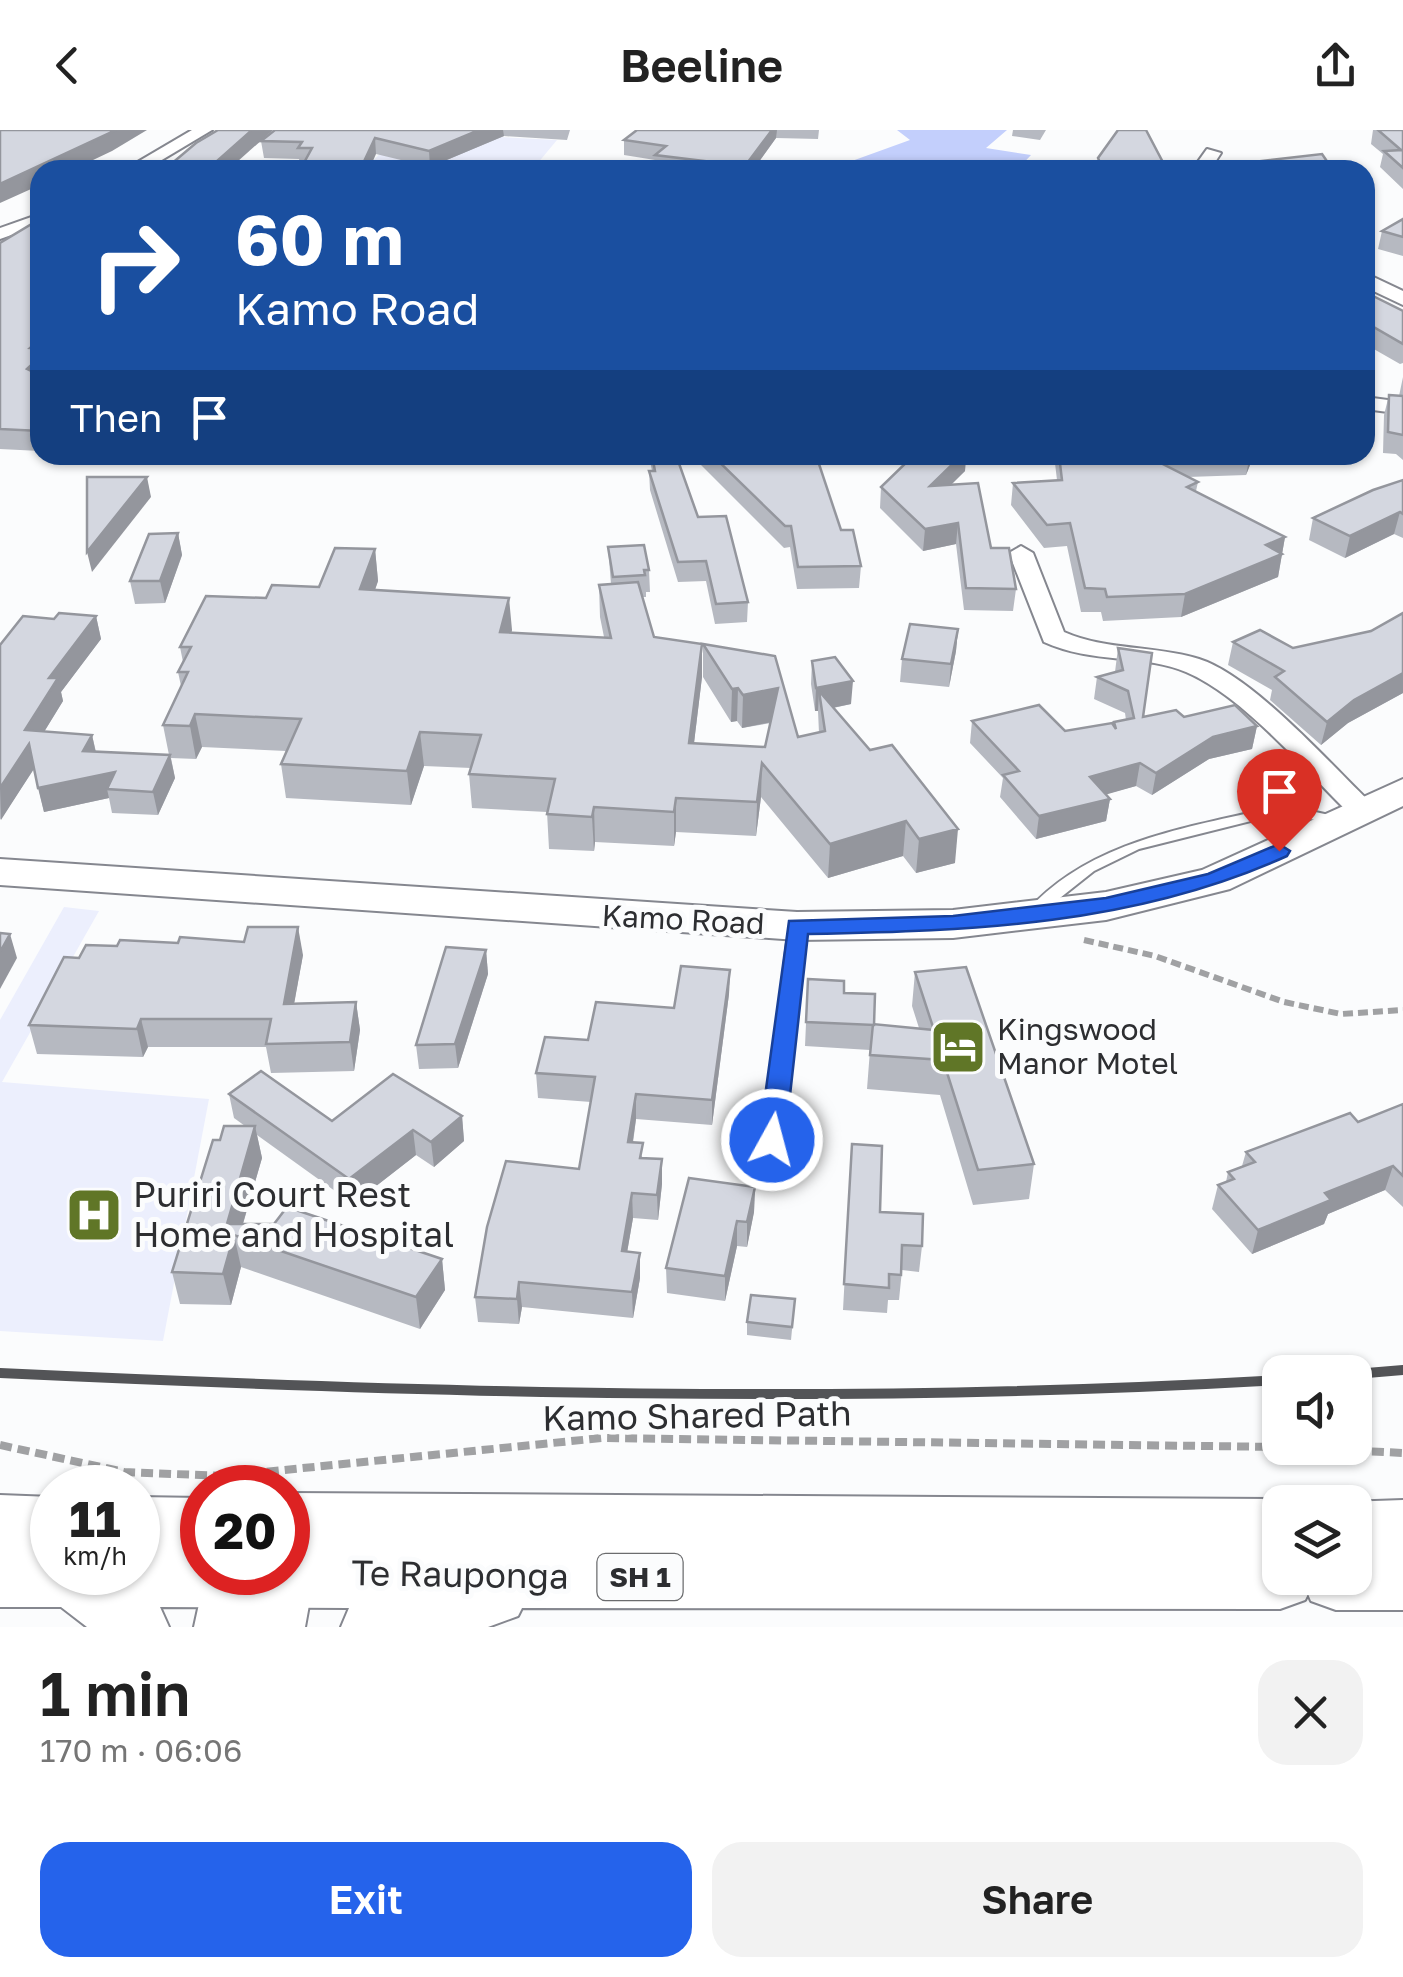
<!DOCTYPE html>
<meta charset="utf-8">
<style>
:root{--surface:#fff;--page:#f2f2f2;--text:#222;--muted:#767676;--accent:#2563eb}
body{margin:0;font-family:"Golos Text",sans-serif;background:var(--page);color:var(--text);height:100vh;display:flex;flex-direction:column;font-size:38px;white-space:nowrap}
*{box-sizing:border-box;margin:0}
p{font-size:32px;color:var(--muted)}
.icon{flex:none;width:55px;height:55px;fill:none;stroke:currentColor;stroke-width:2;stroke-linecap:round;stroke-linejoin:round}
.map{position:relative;height:1497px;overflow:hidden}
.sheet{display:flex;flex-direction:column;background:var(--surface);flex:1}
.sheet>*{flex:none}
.banner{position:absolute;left:30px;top:30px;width:1345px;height:305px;border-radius:30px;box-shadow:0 2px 8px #0004;background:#1a4fa0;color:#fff;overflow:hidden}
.tools{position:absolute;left:1262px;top:1225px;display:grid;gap:20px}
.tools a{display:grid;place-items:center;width:110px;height:110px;border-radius:20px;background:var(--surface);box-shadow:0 2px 8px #0004;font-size:50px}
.speed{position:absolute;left:30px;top:1335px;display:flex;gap:20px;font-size:50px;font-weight:700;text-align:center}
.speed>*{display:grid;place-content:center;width:130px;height:130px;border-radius:50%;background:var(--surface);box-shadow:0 2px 8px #0004;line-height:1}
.speed small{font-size:25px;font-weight:400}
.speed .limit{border:15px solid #d22;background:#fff;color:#111}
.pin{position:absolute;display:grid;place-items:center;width:85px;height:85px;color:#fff;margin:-102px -42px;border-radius:50% 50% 50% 0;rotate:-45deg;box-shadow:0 0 10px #0007}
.pin .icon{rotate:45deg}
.me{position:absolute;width:110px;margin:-55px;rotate:7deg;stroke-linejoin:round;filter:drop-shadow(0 0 8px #0008)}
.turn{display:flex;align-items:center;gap:35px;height:210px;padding:0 40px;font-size:45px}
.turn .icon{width:130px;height:130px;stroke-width:2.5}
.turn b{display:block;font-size:70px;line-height:85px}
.then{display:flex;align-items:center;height:95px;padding:0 40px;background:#0003;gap:20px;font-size:38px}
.round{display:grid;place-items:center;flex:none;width:105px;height:105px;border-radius:30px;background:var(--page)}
.headline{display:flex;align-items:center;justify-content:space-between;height:170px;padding:0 40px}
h1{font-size:60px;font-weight:600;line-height:75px}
.button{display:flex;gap:20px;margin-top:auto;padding:20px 40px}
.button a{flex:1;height:115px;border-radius:30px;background:var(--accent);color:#fff;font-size:40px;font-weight:600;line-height:115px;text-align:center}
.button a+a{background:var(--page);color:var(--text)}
header{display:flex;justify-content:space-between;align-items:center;height:130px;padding:0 40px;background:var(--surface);font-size:45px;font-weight:600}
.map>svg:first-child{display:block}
</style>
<header><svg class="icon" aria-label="back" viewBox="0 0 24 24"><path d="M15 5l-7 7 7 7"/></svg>Beeline<svg class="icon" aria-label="share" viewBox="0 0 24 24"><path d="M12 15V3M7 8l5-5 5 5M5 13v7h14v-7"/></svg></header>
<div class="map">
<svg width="1403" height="1497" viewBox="0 0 1403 1497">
<rect width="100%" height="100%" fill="#fbfcfd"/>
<g fill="#eceffd">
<polygon points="401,2 557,10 532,40 364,40"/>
<polygon points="64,777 99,781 2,952 209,969 163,1211 0,1201 0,890"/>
</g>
<polygon fill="#c3cffc" points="897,0 1007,0 986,18 1031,25 1017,40 827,40 910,10"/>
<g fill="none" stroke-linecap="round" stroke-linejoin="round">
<g stroke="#85878f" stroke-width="4">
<g id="service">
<path d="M1283,675L1343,688L1345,691L1338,695L1283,683L1139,719L1094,741L1041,783L1036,785L1028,780C1093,708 1194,697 1283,675Z"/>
<polygon points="797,791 805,796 781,1010 778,1014 766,1014 763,1010 789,796"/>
</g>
</g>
<g stroke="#85878f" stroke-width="4">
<g id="minor">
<polygon points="192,0 212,0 145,40 124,40"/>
<polygon points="1207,19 1221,23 1210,40 1192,40"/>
<polygon points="40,84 40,95 0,109 0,98"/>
<polygon points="1365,143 1403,161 1403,175 1365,157"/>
<polygon points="1365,267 1403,272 1403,284 1365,279"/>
<path d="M1021,416L1033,423L1064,502C1107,521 1154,515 1199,529C1253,546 1331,635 1374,676L1378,682L1374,688H1354C1307,643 1245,567 1186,542C1144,524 1092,534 1044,512L1009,423Z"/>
</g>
</g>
<g stroke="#85878f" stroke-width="4">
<g id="secondary">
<polygon points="1403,649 1403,676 1230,759 1106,790 953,808 797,810 0,755 0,729 797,782 953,780 1106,762 1202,740"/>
<polygon points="288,1416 306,1423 315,1442 305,1497 194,1497 206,1442 288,1442"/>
</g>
</g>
<g stroke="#85878f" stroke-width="4">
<polygon id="trunk" points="288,1363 1280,1369 1289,1372 1280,1372 1280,1448 1355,1448 1355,1372 1346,1372 1403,1370 1403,1480 1336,1480 1311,1471 1308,1464 1305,1470 1280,1479 522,1478 518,1486 488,1497 341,1497 349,1478 160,1477 169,1497 87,1497 61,1477 0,1477 0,1365 52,1367 52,1442 138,1442 138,1367 202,1368 202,1442 288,1442"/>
</g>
<polyline stroke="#a0a1a3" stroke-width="6" stroke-dasharray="10 5" stroke-linecap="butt" points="1084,810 1155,826 1284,872 1341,884 1403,880"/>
<g stroke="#a0a1a3" stroke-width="8" stroke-dasharray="12 6" stroke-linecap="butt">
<polyline points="0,1315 124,1342 224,1346 602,1308 1280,1317"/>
<polyline points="1300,1318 1403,1323"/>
</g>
<use href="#service" fill="#fff" fill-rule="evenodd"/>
<use href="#minor" fill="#fff" fill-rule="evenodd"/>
<use href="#secondary" fill="#fff" fill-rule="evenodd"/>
<use href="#trunk" fill="#fff" fill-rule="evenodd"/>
<g stroke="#535457" stroke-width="10">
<path d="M0,1243C427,1263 853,1275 1280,1250"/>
<polyline points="1355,1244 1403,1240"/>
</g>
</g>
<g fill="#b6b9c1">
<polygon points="275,0 570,0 567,10 504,6 430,37 376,24 303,34 300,34 299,29 264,28 261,11"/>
<polygon points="637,0 819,0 818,9 776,8 753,40 655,40 655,30 624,25 624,10"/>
<polygon points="1013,0 1046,0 1040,10 1012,6"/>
<polygon points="1373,0 1403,0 1403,59 1380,37 1383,24 1371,14"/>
<polygon points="1245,33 1333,40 1244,40"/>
<polygon points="40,89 40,321 0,319 0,113"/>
<polygon points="1403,89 1403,126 1378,119 1382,101"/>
<polygon points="1365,162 1403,181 1403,233 1400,234 1365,214"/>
<polygon points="1403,247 1403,330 1396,324 1383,323 1384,285 1389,265 1399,266"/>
<polygon points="649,325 676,325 698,387 748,472 747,492 715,494 706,451 678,452 650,360 649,341 652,341"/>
<polygon points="691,325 816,325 841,400 861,436 859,458 797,459 790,417 784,418"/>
<polygon points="914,325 966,325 965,341 951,354 1016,459 1013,481 964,480 956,414 923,421 880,378 881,357"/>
<polygon points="1054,325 1254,325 1246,345 1188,347 1198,352 1196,361 1285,407 1278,447 1181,487 1103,491 1101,482 1081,482 1067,416 1044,418 1011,375 1013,353 1057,350"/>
<polygon points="1403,350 1403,408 1394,404 1345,428 1309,410 1313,388"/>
<polygon points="178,403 182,425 165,473 135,474 130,451"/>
<polygon points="608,417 649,440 650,462 646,462 646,467 642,467 654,507 702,547 694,613 765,617 771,593 742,598 737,591 731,592 703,547 703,514 798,607 819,603 818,581 815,581 811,554 812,531 851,574 833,578 955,733 916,743 903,726 828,748 761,667 756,706 676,702 674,716 595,712 594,721 549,719 547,682 472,678 469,644 471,638 424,636 411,675 286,668 281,634 286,621 202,617 196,629 171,628 175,648 158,685 112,683 109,668 44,682 34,639 0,690 0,515 54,489 96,486 101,509 61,562 63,571 44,602 92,605 96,622 169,625 163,595 181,556 178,542 183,532 180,517 266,468 319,457 375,419 378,451 375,460 512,500 511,503 604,507 600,487 599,455 611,454"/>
<polygon points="1403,483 1403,563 1348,593 1321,615 1270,570 1272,560 1228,535 1233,512 1293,518 1371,501"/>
<polygon points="958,499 956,521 949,557 900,552 902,529"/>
<polygon points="1118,518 1143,587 1184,587 1257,596 1252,619 1209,629 1152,665 1136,656 1106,664 1110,669 1106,691 1036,709 1000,667 1003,648 970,613 972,591 1065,601 1114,596 1114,592 1126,590 1125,583 1094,569 1097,547 1115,542"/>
<polygon points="486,820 488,844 458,938 419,939 416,915"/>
<polygon points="303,825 294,873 356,872 360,900 354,941 271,943 266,917 148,917 143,927 37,924 29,895 79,828"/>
<polygon points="730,840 729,864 712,995 636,989 633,1013 643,1028 662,1029 662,1054 658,1090 633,1088 627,1122 640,1123 640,1148 633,1188 522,1177 519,1194 478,1192 475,1167 579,1039 591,972 538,968 536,943 588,910 674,878"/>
<polygon points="915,842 1034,1034 1029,1069 973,1075 940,965 867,959 870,920 805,916 808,849 844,863 874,895 919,898 912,876"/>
<polygon points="229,964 332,991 462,986 464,1011 434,1037 416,1025 353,1074 257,1005 262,1028 243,1094 442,1129 445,1160 420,1199 241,1137 231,1175 180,1174 172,1142 220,1010 245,996 234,988"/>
<polygon points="1403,974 1403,1077 1385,1060 1328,1084 1324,1094 1252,1124 1212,1079 1218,1055 1226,1052 1228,1042 1242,1036 1246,1022 1358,992"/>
<polygon points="852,1014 880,1082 922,1116 919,1142 902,1140 899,1170 888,1170 887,1183 843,1180"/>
<polygon points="755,1057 754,1082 747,1117 737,1116 725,1171 667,1163 666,1138"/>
<polygon points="795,1169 791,1210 747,1205 747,1192"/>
</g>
<g fill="#94969d">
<polygon points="116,0 147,0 112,21 72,40 40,40 40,55 0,73 0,54"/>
<polygon points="252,0 273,0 228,40 207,40"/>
<polygon points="479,0 503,0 504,6 430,37 429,21"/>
<polygon points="772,0 777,0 776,8 753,40 745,40 745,36"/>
<polygon points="375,8 376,24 369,40 360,40"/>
<polygon points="40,209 40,250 27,239 30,218"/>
<polygon points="962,325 966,325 965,341 929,377 930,356"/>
<polygon points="1250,325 1254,325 1246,345"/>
<polygon points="147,347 151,367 92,442 87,422"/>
<polygon points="1400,382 1394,404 1345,428 1350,406"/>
<polygon points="958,393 956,414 923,421 925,399"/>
<polygon points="178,403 182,425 165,473 160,451"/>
<polygon points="1285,407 1278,447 1181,487 1185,464 1266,415"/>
<polygon points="375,419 378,451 364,491 360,459"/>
<polygon points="509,468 512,500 503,535 500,502"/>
<polygon points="96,486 101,509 61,562 63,571 31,623 35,637 1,690 0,658 49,548"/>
<polygon points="958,499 956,521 949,557 951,534"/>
<polygon points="702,514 702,547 690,646 689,613"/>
<polygon points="1403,543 1403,563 1348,593 1321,615 1327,592 1354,570"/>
<polygon points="853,551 851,574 822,580 819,561 818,581 815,581 816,558"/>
<polygon points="738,558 737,591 731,592 732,559"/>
<polygon points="778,558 777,591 742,598 743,565"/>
<polygon points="195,584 202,617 196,629 190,596"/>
<polygon points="1257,596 1252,619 1209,629 1152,665 1156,643 1213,607"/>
<polygon points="420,602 424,636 411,675 407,641"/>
<polygon points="92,605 97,628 83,621"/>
<polygon points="170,625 175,648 158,685 153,662"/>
<polygon points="762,633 761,667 756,706 757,672"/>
<polygon points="1140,633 1136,656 1087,670 1090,647"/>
<polygon points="115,642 107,659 109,668 44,682 38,658"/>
<polygon points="676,668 676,702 674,716 674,682"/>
<polygon points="1110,669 1106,691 1036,709 1039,686"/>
<polygon points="594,677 595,712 594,721 592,687"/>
<polygon points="906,691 903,726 828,748 830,714"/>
<polygon points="958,699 955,733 916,743 919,709"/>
<polygon points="298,797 303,825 289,902 284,874"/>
<polygon points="10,804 17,828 0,859 0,822"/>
<polygon points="486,820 488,844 458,938 455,914"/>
<polygon points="730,840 729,864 712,995 712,970"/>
<polygon points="356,872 360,900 354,941 350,912"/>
<polygon points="141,889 148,917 143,927 137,899"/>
<polygon points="636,964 636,989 629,1037 628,1012"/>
<polygon points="462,986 464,1011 434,1037 431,1012"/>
<polygon points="255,996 262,1028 239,1107 234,1105 241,1137 231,1175 223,1144 227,1094"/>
<polygon points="413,1000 416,1025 353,1074 349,1049"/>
<polygon points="662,1029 662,1054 658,1090 657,1065"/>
<polygon points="1393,1036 1385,1060 1328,1084 1324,1094 1252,1124 1258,1100 1325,1063"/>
<polygon points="755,1057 754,1082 747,1117 747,1092"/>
<polygon points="632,1063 633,1088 623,1146 622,1121"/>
<polygon points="737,1091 737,1116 725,1171 725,1146"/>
<polygon points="640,1123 640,1148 633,1188 632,1162"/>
<polygon points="442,1129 445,1160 420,1199 416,1167"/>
<polygon points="519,1152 522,1177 519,1194 517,1169"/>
</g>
<g fill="#d4d7e0" stroke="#94969d" stroke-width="2.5">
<polygon points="0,0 116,0 0,54"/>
<polygon points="218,0 252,0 207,40 164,40 196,13"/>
<polygon points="275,0 479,0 429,21 375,8 360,40 300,40 312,18 298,18 302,12 261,11"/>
<polygon points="637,0 772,0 745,36 655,25 666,16 624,10"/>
<polygon points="1118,0 1146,0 1167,40 1103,40 1098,28"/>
<polygon points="1378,0 1403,0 1403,38 1384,21 1401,20"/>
<polygon points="1322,24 1333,40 1256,40 1245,33"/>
<polygon points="40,89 40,209 30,218 40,219 35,224 40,225 40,227 27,239 40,245 40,301 0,299 0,113"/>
<polygon points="1403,89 1403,107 1382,101"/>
<polygon points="1365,162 1403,181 1403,214 1365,192"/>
<polygon points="1389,265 1403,266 1403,305 1388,302"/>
<polygon points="652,325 676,325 698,387 726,386 748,472 716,474 706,431 678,432 649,341 655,341"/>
<polygon points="712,325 816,325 841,400 853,400 861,436 798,437 791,396 785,396"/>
<polygon points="914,325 962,325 930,356 978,353 991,418 1009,418 1016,459 966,458 958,393 925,399 881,357"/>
<polygon points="1059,325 1191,325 1149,327 1198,352 1187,357 1285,407 1266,415 1282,424 1185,464 1107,467 1105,459 1085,458 1070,393 1047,395 1013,353 1062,350"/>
<polygon points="87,347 147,347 87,422"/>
<polygon points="1403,350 1403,384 1400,382 1350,406 1313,388 1373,360"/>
<polygon points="178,403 160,451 130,451 149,404"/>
<polygon points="644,415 649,440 644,440 645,445 613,447 608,417"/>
<polygon points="335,418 375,419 360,459 509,468 500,502 611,508 599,455 638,452 654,507 702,514 689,613 765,617 778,558 743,565 738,558 732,559 703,514 775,526 798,607 825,601 819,561 870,620 892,615 958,699 919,709 906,691 830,714 762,633 757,672 676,668 674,682 594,677 592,687 547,684 555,649 469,644 481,605 420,602 407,641 281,634 301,589 195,584 190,596 163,595 188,542 178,542 191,517 180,517 206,466 266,468 272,455 319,457"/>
<polygon points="59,483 96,486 49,548 58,548 25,600 92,605 83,621 170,625 153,662 107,659 115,642 38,658 29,614 0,658 0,515 23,486 54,489"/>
<polygon points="1403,483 1403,543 1354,570 1327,592 1275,547 1284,541 1233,512 1260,500 1293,518 1371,501"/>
<polygon points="910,494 958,499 951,534 902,529"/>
<polygon points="1118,518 1152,523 1143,587 1176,580 1184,587 1235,575 1257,596 1213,607 1156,643 1140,633 1090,647 1110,669 1039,686 1003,645 1019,641 972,591 1039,575 1065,601 1112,593 1116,599 1114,592 1134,588 1128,561 1097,547 1123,540"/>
<polygon points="835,527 853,551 816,558 812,531"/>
<polygon points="248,797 298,797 284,874 356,872 350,912 266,914 271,889 141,889 137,899 29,895 64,827 79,828 86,815 117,816 120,810 178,813 180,807 244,812"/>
<polygon points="0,803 10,804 0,822"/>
<polygon points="446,817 486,820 455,914 416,915"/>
<polygon points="681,836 730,840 712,970 636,964 628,1012 643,1013 640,1028 662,1029 657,1065 632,1063 622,1121 640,1123 632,1162 519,1152 517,1169 475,1167 487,1097 506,1031 579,1039 595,947 536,943 545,907 588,910 596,872 674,878"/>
<polygon points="966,837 1034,1034 978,1040 943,930 870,925 873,894 934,900 915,842"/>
<polygon points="808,849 844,851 844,863 875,864 874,895 806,892"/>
<polygon points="261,941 332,991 393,944 462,986 431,1012 413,1000 349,1049 229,964"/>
<polygon points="1403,974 1403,1046 1393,1036 1325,1063 1331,1070 1258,1100 1218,1055 1234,1049 1228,1042 1255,1032 1246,1022 1350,983 1358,992"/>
<polygon points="224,996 255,996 227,1094 274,1094 287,1077 442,1129 416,1167 234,1105 223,1144 172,1142 213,1010 220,1010"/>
<polygon points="852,1014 882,1016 880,1082 923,1084 922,1116 902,1115 901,1145 889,1144 889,1158 844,1154"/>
<polygon points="689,1048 755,1057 747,1092 737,1091 725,1146 666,1138"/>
<polygon points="751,1165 795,1169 792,1197 747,1192"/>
</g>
<path fill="#2563eb" stroke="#184099" stroke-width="2.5" d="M1279,714L1290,721L1287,726C1135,795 973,801 808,804L785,1010L781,1016H763L759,1010L789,791L953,786L1106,768L1208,744Z"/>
<defs>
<g id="hotel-square" transform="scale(2.875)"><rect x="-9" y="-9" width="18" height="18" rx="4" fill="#607627" stroke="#fbfcfd"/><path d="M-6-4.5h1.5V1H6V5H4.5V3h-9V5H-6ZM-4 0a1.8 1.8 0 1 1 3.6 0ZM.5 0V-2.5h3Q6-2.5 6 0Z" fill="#fff"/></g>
<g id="hospital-square" transform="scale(2.875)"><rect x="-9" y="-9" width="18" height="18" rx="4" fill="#607627" stroke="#fbfcfd"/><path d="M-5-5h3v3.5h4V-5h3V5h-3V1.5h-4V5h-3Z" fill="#fff"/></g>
</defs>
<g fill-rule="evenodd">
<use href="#hotel-square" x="958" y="917"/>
<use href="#hospital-square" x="94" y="1085"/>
</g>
<g text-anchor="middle" stroke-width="10" stroke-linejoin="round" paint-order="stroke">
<rect fill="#fbfcfd" stroke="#6b6c6e" stroke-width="2.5" x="597.5" y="1424" width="85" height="46" rx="8"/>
<g font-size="28" font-weight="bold" fill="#2d2e31">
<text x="640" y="1457">SH 1</text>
</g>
<g font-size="30" fill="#2d2e31" stroke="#fbfcfd">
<text transform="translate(683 790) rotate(3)" y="10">Kamo Road</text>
</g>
<g font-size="30" fill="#2d2e31" stroke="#fbfcfd" text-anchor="start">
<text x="997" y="910">Kingswood<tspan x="997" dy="34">Manor Motel</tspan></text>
</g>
<g font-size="35" fill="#2d2e31" stroke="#fbfcfd" text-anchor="start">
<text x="133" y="1077">Puriri Court Rest<tspan x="133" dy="40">Home and Hospital</tspan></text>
</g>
<g font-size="35" fill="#2d2e31" stroke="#fbfcfd">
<text transform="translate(697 1286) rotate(-1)" y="12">Kamo Shared Path</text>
<text transform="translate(460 1445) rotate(1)" y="12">Te Rauponga</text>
</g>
</g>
</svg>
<div class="tools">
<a><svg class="icon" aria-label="sound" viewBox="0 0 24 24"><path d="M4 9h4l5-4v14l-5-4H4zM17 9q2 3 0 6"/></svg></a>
<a><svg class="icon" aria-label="layers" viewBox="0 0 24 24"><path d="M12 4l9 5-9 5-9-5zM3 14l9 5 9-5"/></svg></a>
</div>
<div class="speed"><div>11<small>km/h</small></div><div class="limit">20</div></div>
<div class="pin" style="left:1279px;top:721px;background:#d93025"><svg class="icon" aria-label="arrive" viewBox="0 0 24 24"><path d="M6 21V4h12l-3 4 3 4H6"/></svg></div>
<svg class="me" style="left:772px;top:1010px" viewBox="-20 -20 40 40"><circle r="17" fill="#2563eb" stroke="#fff" stroke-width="3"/><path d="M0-11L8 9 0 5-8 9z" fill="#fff"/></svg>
<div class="banner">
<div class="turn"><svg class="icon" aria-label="right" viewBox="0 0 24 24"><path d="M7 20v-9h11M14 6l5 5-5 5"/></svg><div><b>60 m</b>Kamo Road</div></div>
<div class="then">Then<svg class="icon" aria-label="arrive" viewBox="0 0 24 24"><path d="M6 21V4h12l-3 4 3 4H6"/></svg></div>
</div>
</div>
<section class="sheet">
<div class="headline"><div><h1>1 min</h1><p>170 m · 06:06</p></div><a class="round"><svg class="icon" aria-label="close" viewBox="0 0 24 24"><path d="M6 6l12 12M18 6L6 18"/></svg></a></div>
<div class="button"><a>Exit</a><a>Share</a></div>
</section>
